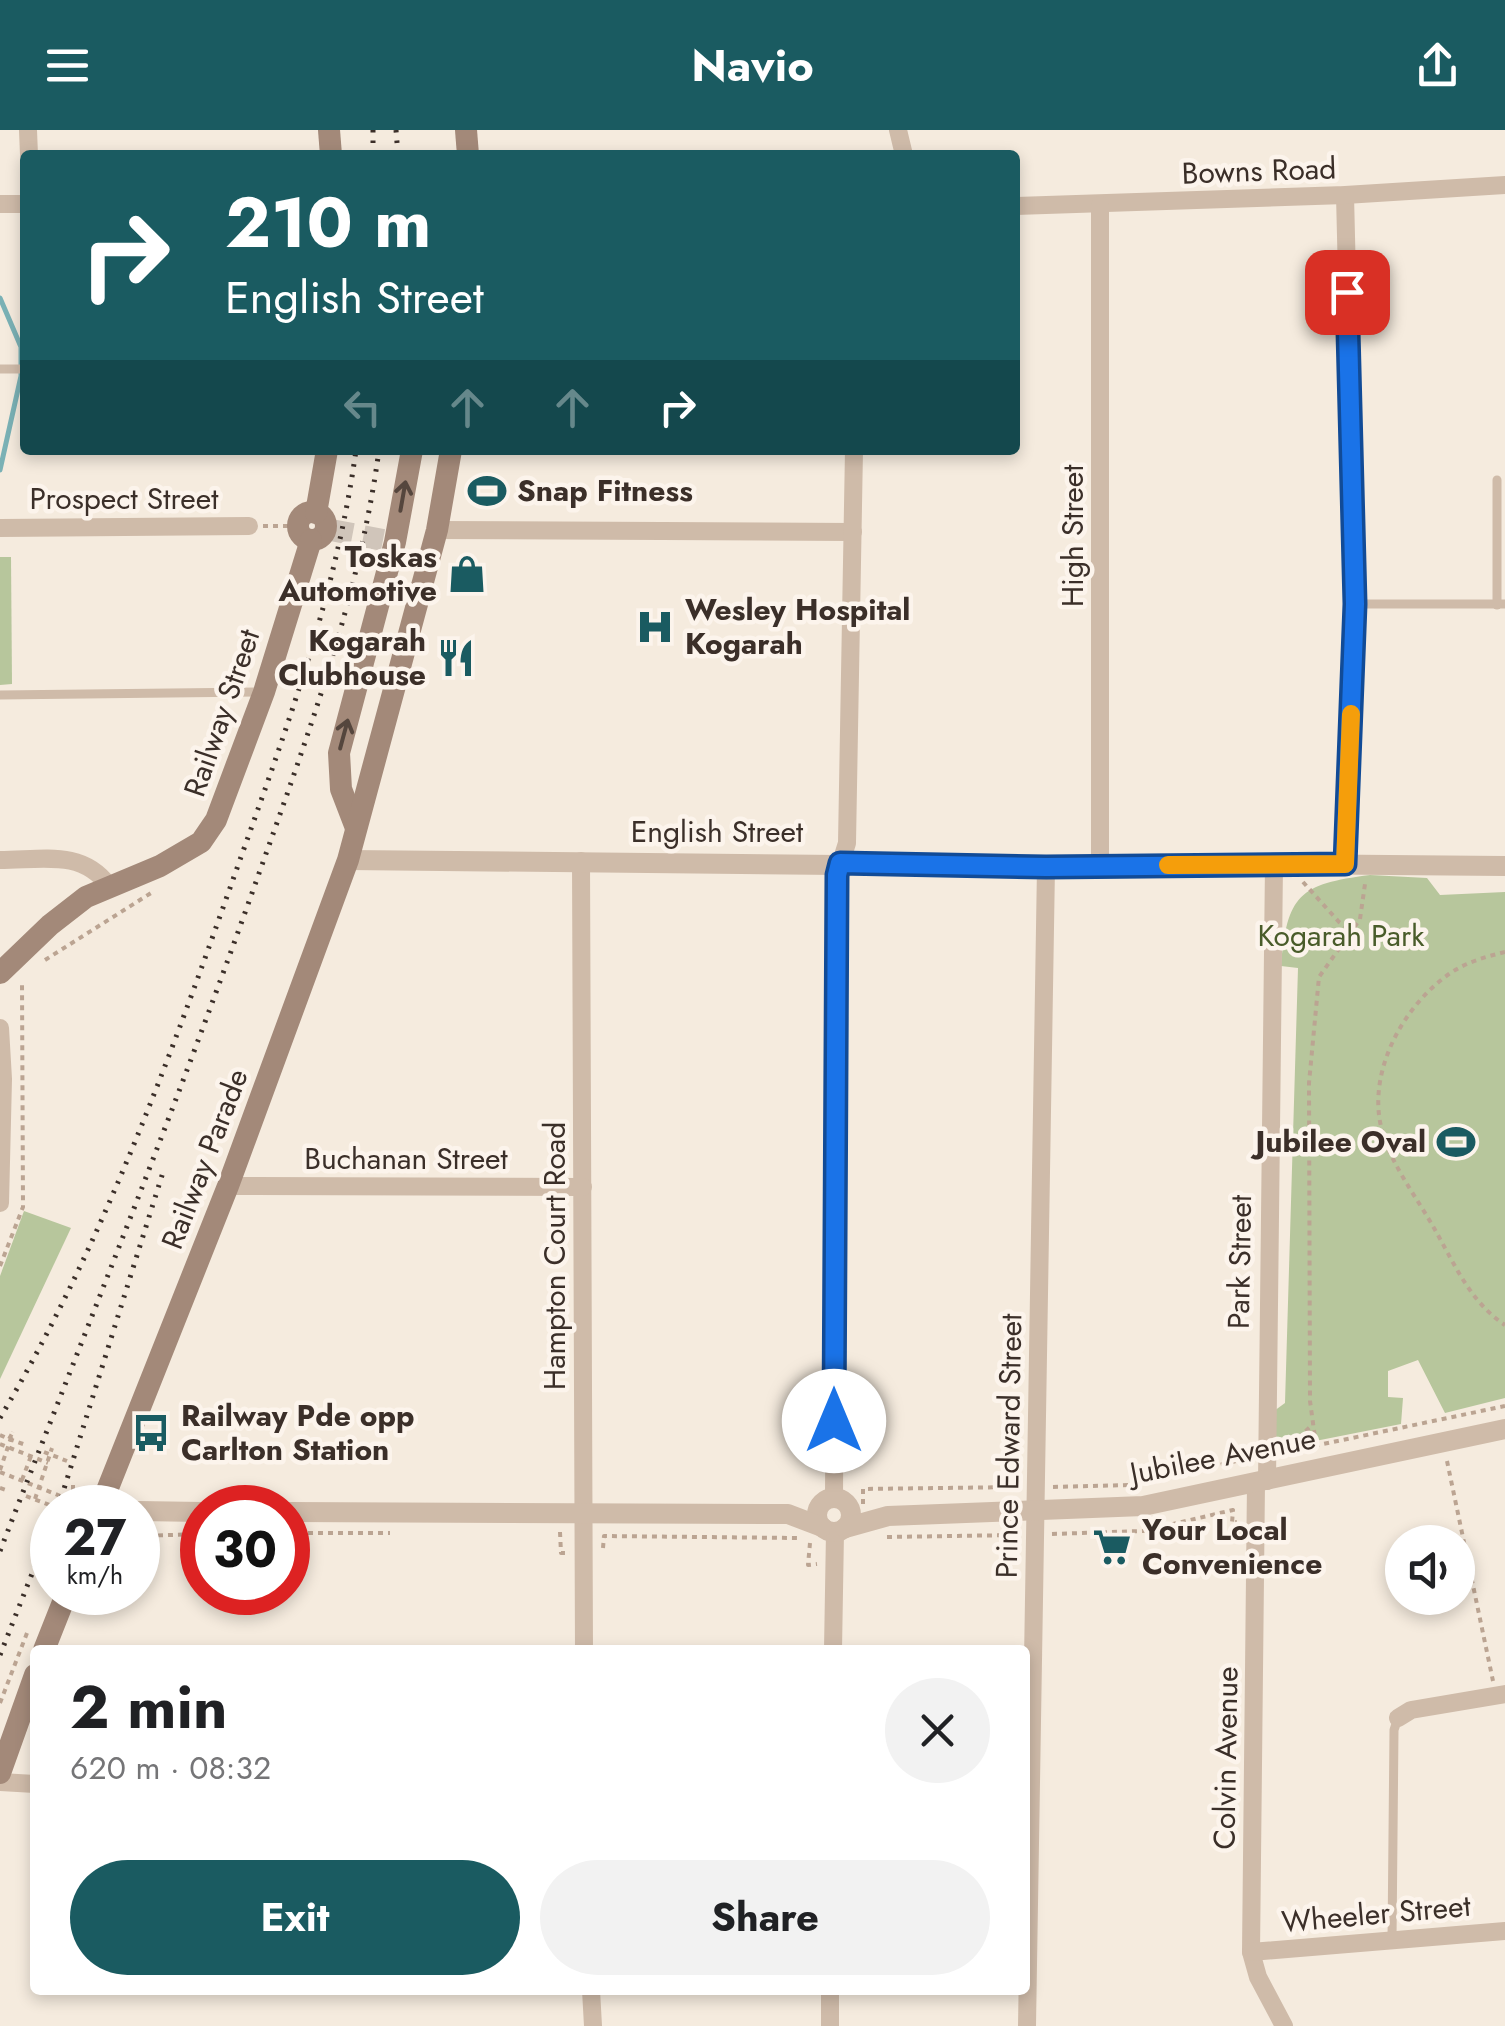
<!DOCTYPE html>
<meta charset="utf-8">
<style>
:root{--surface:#fff;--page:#f2f2f2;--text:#202124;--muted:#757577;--accent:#1a5b61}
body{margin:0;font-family:Jost,sans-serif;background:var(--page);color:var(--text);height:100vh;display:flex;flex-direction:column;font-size:38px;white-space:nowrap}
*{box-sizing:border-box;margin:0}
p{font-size:32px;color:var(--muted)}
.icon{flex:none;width:55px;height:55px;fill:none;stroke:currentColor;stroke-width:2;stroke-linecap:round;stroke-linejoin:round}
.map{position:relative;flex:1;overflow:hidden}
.details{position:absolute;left:30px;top:1515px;width:1000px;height:350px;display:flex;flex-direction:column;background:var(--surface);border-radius:10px;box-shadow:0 5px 15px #0003}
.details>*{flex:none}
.banner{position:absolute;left:20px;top:20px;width:1000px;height:305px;border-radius:10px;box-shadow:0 5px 15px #0003;background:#1a5b61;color:#fff;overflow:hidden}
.buttons{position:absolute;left:1385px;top:1395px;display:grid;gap:20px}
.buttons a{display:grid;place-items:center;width:90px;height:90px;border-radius:50%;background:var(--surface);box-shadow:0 5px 15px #0003;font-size:50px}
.speed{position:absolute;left:30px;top:1355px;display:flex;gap:20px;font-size:50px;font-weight:700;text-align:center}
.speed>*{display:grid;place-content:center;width:130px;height:130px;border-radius:50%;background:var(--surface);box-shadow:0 5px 15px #0003;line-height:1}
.speed small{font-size:25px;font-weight:400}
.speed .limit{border:15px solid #d22;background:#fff;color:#111}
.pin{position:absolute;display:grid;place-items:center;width:85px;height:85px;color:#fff;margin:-42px;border-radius:20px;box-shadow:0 5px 15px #0006}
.me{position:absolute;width:110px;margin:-55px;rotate:0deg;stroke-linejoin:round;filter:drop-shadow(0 0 8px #0008)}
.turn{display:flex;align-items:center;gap:35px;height:210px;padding:0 40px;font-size:45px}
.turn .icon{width:130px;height:130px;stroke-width:2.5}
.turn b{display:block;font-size:70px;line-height:85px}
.lanes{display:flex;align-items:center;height:95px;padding:0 40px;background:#0003;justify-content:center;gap:50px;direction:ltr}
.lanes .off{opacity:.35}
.round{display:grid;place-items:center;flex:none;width:105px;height:105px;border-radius:52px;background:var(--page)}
.headline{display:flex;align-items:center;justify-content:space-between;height:170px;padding:0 40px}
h1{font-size:60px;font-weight:700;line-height:75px}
.action{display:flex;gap:20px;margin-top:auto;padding:20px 40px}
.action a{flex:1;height:115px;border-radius:60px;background:var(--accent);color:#fff;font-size:40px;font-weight:700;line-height:115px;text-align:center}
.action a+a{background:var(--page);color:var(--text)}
header{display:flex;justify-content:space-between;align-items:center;height:130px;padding:0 40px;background:var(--accent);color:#fff;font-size:45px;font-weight:700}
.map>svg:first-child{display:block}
</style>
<header><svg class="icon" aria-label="menu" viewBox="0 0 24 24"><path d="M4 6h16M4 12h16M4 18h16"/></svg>Navio<svg class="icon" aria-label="share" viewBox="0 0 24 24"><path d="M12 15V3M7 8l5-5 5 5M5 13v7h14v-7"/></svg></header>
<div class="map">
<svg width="1505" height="1896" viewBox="0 0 1505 1896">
<rect width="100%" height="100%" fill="#f5ebde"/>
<g fill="#b7c69c">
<polygon points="0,427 11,427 12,554 0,555"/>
<path d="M1370,745L1427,748L1440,765L1505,762V1268L1445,1283L1418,1230L1388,1241V1267L1403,1268L1401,1294L1280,1318L1275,1310L1274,1281L1285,1273L1298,838L1281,836C1287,765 1299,754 1370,745Z"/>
<polygon points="24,1081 71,1098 0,1249 0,1146"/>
</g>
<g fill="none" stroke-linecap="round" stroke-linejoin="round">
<polyline stroke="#7ab1b5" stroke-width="5" points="0,168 21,217 21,246 0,340"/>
<polyline stroke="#d0c5ba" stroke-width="22" stroke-dasharray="22 11" stroke-linecap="butt" points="331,400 383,410"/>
<g stroke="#bba492" stroke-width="4" stroke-dasharray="5 5" stroke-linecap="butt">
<polyline points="263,396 298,396"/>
<polyline points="1303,752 1339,792 1353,801"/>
<path d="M1505,822C1485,827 1466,832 1449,844C1401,878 1365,946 1383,1004C1393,1037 1417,1068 1434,1098C1454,1133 1470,1172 1505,1195"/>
<polyline points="45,830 151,763"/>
<polyline points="0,1136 23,1077 22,851"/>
<polyline points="0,1305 9,1309 13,1302"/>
<polyline points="9,1309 26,1315"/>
<polyline points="0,1314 48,1333"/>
<polyline points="1316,1315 1310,1271 1309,953 1319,847 1360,789 1365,754"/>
<polyline points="44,1322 67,1331"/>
<polyline points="1284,1322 1313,1294"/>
<polyline points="1285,1322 1505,1276"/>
<polyline points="1447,1331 1493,1551"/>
<polyline points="0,1340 13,1302"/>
<polyline points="0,1342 68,1369"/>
<polyline points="22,1350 31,1326"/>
<polyline points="73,1355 73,1362 83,1368"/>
<polyline points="1053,1357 1130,1355 1250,1328"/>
<polyline points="0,1358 9,1361"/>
<polyline points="26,1366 52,1376"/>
<polyline points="35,1369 52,1318"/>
<polyline points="863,1374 863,1359 1019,1357"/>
<polyline points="66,1378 72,1359"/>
<polyline points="560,1402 561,1423 570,1423"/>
<polyline points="288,1403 390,1403"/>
<polyline points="1052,1404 1143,1401 1233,1380 1232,1393 1237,1392"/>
<polyline points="138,1406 202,1404"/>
<polyline points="887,1407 1017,1405"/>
<polyline points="810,1413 808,1435 817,1434"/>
<polyline points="603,1418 604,1406 797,1408"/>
<polyline points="0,1573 27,1503"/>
</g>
<g stroke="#cfbba9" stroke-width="9">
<polyline points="0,239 25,239"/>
<polyline points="1355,474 1505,474"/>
<polyline points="1497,475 1497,350"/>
<polyline points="0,565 262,562"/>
<polyline points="1392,1810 1394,1600 1398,1588"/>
</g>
<g stroke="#cfbba9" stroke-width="18">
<polyline points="28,0 29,25"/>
<polyline points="898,0 904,25"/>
<polyline points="1345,65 1355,474 1345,734"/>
<polyline points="0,74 25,74"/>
<polyline points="1015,76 1345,65 1505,55"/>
<polyline points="0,398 249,396"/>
<polyline points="437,400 853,402"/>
<path d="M0,730C42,730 82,719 109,756"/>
<polyline points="581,731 584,1520"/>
<polyline points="1100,737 1100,75"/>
<polyline points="0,898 3,949 0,1073"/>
<polyline points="228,1056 583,1057"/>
<polyline points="1267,1351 1274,734"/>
<polyline points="1256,1353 1251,1822 1258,1847 1284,1896"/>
<polyline points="834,1369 837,745 847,713 854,320"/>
<polyline points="833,1520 835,1402"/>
<polyline points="1398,1588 1411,1580 1505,1564"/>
<polyline points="0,1652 35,1654"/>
<polyline points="1251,1822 1505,1801"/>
<polyline points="591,1860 593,1896"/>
<polyline points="830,1860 830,1896"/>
<polyline points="1027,1896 1046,737"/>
</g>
<g stroke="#cfbba9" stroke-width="20">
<polyline points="348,730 1046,737 1274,734 1505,736"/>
<circle cx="834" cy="1385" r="17"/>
<polyline points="138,1381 202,1382"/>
<polyline points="288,1382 788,1384 822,1397"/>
<polyline points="845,1398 888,1386 1143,1376 1505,1299"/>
</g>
<g stroke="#a38979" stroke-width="22">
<polyline points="329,0 331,25"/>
<polyline points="466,0 468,25"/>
<circle cx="312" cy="396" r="14"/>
<polyline points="316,383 327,320"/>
<polyline points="356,698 341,659 339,623 395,412 412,320"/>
<polyline points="0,843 50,795 86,767 160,736 201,712 216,690 264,562 311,410"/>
<polyline points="100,1378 228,1056 348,730 437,400 451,320"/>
<polyline points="44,1520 67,1462"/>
<polyline points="0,1643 35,1545"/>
</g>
<g stroke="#3b2f29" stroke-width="5" stroke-dasharray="2.5 8" stroke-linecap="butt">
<polyline points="373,0 373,25"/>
<polyline points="396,0 398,25"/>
<path d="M0,1288C102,1116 170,928 236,741C285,603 336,466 356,320"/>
<polyline points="58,1378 164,1039"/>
<path d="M0,1421C87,1197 177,975 257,749C307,608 359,468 379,320"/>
<polyline points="0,1525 52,1393"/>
</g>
</g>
<defs><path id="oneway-shaft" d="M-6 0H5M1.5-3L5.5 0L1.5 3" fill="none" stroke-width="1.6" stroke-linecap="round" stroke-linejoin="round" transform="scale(2.5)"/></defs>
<g stroke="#55463d">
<use href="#oneway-shaft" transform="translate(403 366) rotate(-80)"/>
<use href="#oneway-shaft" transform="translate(344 604) rotate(-75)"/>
</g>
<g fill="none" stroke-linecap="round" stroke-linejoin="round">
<g stroke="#114b97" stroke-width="25">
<polyline id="route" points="834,1291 837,745 840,733 1046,737 1345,734 1355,474 1347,162"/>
</g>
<use href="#route" stroke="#1a73e8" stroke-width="18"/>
<polyline stroke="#f59e0b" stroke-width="18" points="1168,735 1345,734 1351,584"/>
</g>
<defs>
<g id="stadium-bare" transform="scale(3)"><path d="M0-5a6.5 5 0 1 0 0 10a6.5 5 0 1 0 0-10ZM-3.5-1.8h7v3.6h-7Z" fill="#1a5b61" stroke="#fcf4ec" stroke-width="2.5" paint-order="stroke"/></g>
<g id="shop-bare" transform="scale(3)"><path d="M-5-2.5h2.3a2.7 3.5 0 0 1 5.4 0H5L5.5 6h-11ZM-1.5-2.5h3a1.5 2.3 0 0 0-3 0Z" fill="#1a5b61" stroke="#fcf4ec" stroke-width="2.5" paint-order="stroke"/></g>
<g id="hospital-bare" transform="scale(3)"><path d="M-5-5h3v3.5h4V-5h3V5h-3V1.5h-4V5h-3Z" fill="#1a5b61" stroke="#fcf4ec" stroke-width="2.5" paint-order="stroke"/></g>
<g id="restaurant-bare" transform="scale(3)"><path d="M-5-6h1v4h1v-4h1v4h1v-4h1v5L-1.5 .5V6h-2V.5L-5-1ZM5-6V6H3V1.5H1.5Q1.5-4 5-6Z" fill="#1a5b61" stroke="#fcf4ec" stroke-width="2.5" paint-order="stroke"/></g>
<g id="bus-bare" transform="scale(3)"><path d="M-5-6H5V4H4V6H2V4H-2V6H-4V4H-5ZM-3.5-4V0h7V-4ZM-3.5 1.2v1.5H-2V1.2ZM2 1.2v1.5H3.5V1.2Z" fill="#1a5b61" stroke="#fcf4ec" stroke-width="2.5" paint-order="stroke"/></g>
<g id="supermarket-bare" transform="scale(3)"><path d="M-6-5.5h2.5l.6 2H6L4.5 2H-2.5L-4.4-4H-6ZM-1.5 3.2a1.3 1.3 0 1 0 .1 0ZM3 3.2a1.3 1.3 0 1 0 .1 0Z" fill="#1a5b61" stroke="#fcf4ec" stroke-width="2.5" paint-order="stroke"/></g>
</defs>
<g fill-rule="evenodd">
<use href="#stadium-bare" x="487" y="361"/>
<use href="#shop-bare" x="467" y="444"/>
<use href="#hospital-bare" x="655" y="497"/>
<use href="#restaurant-bare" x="456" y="528"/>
<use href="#stadium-bare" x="1456" y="1012"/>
<use href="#bus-bare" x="151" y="1303"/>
<use href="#supermarket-bare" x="1112" y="1417"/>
</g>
<g text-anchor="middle" stroke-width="9" stroke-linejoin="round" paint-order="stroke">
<g font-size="30" fill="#3b2f29" stroke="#fcf4ec">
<text transform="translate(1259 41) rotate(-2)" y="10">Bowns Road</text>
<text x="124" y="379">Prospect Street</text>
<text transform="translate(1073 406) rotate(-90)" y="10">High Street</text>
<text transform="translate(222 583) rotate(-71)" y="10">Railway Street</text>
<text x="717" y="712">English Street</text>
<text transform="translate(205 1029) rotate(-69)" y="10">Railway Parade</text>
<text x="406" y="1039">Buchanan Street</text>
<text transform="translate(555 1126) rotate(-90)" y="10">Hampton Court Road</text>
<text transform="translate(1240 1132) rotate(-89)" y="10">Park Street</text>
<text transform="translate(1009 1316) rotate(-89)" y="10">Prince Edward Street</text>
<text transform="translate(1223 1326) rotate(-11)" y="10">Jubilee Avenue</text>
<text transform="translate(1226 1628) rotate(-89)" y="10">Colvin Avenue</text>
<text transform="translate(1376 1784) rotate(-5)" y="10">Wheeler Street</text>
</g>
<g font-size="30" font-weight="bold" fill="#3b2f29" stroke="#fcf4ec" text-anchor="start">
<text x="517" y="371">Snap Fitness</text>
<text x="437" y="437" text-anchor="end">Toskas<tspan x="437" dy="34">Automotive</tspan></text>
<text x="685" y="490">Wesley Hospital<tspan x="685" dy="34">Kogarah</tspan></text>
<text x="426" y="521" text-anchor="end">Kogarah<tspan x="426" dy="34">Clubhouse</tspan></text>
<text x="1426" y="1022" text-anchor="end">Jubilee Oval</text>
<text x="181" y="1296">Railway Pde opp<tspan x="181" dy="34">Carlton Station</tspan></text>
<text x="1142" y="1410">Your Local<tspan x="1142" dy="34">Convenience</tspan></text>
</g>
<g font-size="30" fill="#495c2a" stroke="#fcf4ec">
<text x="1341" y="816">Kogarah Park</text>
</g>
</g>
</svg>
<div class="buttons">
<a><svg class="icon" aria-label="sound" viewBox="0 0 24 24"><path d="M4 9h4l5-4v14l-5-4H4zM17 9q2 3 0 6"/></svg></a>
</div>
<div class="speed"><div>27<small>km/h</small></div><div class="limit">30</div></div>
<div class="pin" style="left:1347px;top:162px;background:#d93025"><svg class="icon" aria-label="arrive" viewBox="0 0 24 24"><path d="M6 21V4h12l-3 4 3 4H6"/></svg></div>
<svg class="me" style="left:834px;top:1291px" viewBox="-20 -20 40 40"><circle r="19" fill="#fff"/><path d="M0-13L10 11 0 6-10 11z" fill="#1a73e8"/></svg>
<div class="banner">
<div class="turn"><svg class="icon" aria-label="right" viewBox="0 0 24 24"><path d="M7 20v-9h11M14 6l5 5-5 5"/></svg><div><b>210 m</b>English Street</div></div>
<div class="lanes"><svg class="icon off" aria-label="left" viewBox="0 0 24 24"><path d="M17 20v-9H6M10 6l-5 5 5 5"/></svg><svg class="icon off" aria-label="ahead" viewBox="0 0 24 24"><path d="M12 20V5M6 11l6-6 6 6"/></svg><svg class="icon off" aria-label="ahead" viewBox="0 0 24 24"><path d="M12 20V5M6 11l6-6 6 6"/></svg><svg class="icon" aria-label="right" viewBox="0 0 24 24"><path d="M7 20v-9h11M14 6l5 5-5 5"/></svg></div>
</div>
<section class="details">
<div class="headline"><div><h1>2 min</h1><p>620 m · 08:32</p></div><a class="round"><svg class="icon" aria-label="close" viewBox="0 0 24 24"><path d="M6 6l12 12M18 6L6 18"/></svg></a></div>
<div class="action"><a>Exit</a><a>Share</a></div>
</section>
</div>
